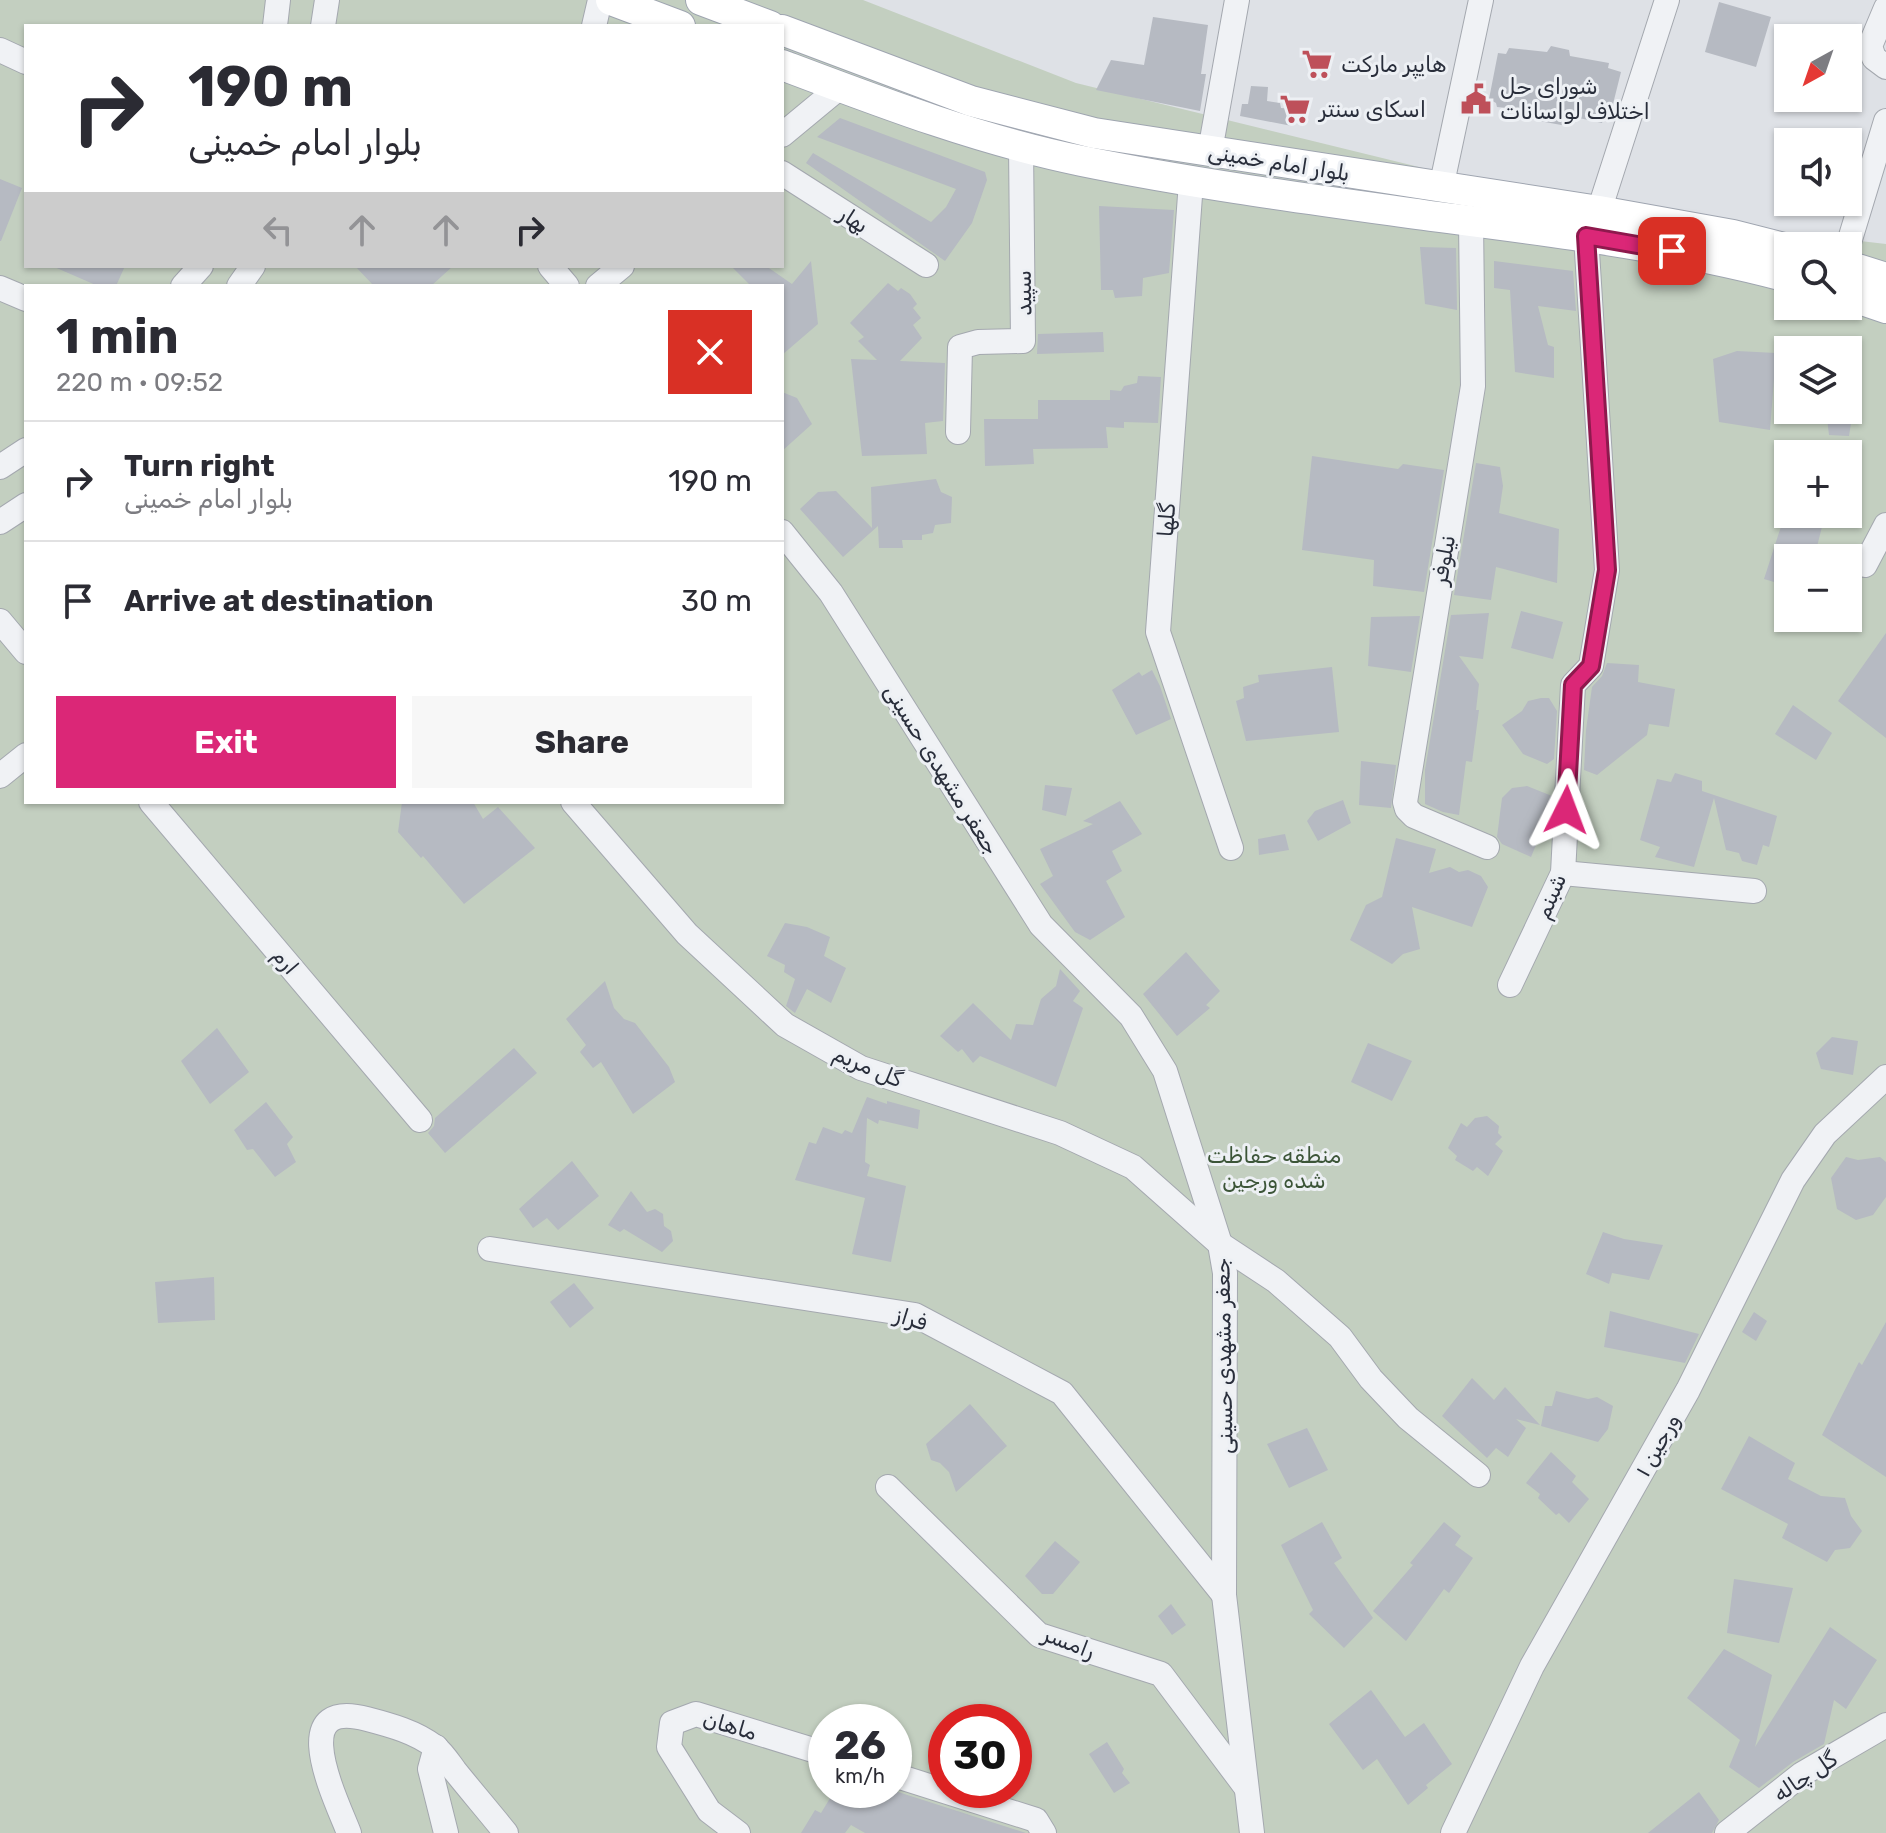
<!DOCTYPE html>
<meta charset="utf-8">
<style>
:root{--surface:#fff;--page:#f7f7f7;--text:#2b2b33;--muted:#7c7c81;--line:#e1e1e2;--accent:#db2777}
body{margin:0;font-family:Rubik,Cairo,sans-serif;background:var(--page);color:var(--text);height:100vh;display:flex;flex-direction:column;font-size:30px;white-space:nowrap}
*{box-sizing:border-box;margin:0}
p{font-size:26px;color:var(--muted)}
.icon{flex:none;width:44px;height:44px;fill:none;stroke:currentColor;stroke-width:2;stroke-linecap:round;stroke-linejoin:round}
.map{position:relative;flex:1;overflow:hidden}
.drawer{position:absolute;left:24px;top:284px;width:760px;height:520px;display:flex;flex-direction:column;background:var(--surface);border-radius:0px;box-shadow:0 2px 6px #0004}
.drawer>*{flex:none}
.banner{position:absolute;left:24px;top:24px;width:760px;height:244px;border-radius:0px;box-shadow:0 2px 6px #0004;background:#fff;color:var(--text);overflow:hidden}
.needle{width:52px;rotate:220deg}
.fabs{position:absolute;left:1774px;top:24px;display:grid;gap:16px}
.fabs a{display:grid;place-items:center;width:88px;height:88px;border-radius:0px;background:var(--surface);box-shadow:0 2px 6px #0004;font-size:40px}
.speed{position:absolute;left:808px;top:1704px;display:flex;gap:16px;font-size:40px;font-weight:700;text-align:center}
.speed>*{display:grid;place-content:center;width:104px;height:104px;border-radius:50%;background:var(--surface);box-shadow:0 2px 6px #0004;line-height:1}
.speed small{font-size:20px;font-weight:400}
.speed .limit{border:12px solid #d22;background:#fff;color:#111}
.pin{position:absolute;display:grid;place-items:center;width:68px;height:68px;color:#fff;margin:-34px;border-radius:16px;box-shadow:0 4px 12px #0006}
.me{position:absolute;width:88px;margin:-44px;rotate:3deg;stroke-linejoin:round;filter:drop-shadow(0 0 6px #0008)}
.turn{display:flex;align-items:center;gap:28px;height:168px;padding:0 32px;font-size:36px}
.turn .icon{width:104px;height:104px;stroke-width:2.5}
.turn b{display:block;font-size:56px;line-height:68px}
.lanes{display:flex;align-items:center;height:76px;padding:0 32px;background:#0003;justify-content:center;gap:40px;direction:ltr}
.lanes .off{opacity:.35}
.round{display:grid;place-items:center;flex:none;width:84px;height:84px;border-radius:0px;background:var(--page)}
.overview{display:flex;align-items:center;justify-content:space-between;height:136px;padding:0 32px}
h1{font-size:48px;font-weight:700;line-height:60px}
.cta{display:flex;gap:16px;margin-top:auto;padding:16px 32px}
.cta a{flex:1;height:92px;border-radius:0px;background:var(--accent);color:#fff;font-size:32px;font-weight:700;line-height:92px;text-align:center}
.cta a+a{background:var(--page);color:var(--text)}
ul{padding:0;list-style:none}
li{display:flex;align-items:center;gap:24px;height:120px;padding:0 32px;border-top:2px solid var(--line)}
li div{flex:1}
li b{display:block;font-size:30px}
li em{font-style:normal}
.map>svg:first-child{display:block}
</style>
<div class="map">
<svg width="1886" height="1833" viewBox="0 0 1886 1833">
<rect width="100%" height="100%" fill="#dee1e6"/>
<path fill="#c3cfc0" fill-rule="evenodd" d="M0,0H863L1076,83L1599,211L1886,244V1833H0ZM26,26H782V266H26ZM1788,246H1848V306H1788ZM26,286H782V802H26ZM1788,350H1848V410H1788ZM1788,454H1848V514H1788ZM1788,558H1848V618H1788ZM826,1722H894V1790H826ZM946,1722H1014V1790H946Z"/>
<g fill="#b6bac2">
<polygon points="1719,2 1771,17 1756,67 1705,52"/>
<polygon points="1153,17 1208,25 1201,74 1206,74 1200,111 1096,90 1111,60 1144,65"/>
<polygon points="1551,46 1569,50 1570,56 1609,63 1608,68 1621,72 1610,116 1604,117 1602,123 1570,116 1567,126 1528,119 1528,110 1497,107 1496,103 1489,99 1498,53 1506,54 1509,48 1547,52"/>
<polygon points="1251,86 1268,87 1267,101 1280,103 1281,108 1295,109 1292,126 1240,116 1242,104 1248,104"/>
<polygon points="840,118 985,172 987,180 972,223 945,261 806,163 813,153 931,222 946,207 956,189 817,137"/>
<polygon points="0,179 22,188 1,241 0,241"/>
<polygon points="1099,206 1174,210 1169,273 1143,278 1142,296 1115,298 1113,290 1101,290"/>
<polygon points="1420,247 1456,248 1457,310 1425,304"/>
<polygon points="811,261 818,324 782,355 782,286 751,286 731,266 766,266 792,284"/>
<polygon points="1494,261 1573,271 1576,311 1538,306 1548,345 1554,347 1554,378 1515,372 1510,290 1494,288"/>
<polygon points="52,266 125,266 116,286 98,286"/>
<polygon points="355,266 453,266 431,286 374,286"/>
<polygon points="888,283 898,291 901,288 910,294 917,304 913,308 921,318 913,325 922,338 900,361 945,363 943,421 925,423 927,454 862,456 851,359 877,360 858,341 864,337 850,323"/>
<polygon points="1103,332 1104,352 1037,354 1038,334"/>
<polygon points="1737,351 1776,353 1770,430 1719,422 1713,359"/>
<polygon points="1138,376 1161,377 1158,423 1124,422 1124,428 1106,427 1108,448 1033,449 1034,464 985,466 984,419 1038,419 1038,400 1110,400 1110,390 1121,391 1124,386 1137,383"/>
<polygon points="782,392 797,398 812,424 782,451"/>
<polygon points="1826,410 1853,410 1849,436 1829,435"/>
<polygon points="1312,456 1398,469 1403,464 1444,470 1424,592 1373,586 1374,560 1302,550"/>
<polygon points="1476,463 1500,467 1503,486 1499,513 1559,529 1557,583 1496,567 1491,600 1454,595"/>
<polygon points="936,479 941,492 952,497 951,523 935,525 933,533 922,535 922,540 902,540 903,548 879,548 878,526 843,557 800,509 818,492 836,491 872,528 871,487"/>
<polygon points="1786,511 1788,514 1823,523 1814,558 1788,558 1788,586 1764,579"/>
<polygon points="1521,611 1563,622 1553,659 1511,648"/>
<polygon points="1489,613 1483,659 1459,656 1479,684 1476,710 1479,710 1472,762 1466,761 1459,815 1443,812 1425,804 1425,770 1451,615"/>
<polygon points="1420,616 1411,672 1368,666 1371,617"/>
<polygon points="1886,633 1886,738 1838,701"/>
<polygon points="1607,663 1639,665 1638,682 1675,689 1669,727 1649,724 1647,735 1597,775 1584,770 1586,730 1592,687 1602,676"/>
<polygon points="1332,667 1339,732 1246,741 1236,701 1244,698 1243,687 1259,682 1258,675"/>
<polygon points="1152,670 1160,686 1171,719 1136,735 1112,690 1139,672 1142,676"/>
<polygon points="1541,698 1549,698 1557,711 1554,759 1547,764 1523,754 1502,725 1522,711 1528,701"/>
<polygon points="1793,705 1832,733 1816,760 1775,734"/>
<polygon points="1361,761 1396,765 1391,808 1359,805"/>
<polygon points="1675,773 1702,781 1702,791 1777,816 1769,847 1763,845 1757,865 1742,861 1739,853 1726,850 1714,798 1694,867 1655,857 1660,847 1640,840 1657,779 1671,782"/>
<polygon points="1045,785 1072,788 1066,816 1042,810"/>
<polygon points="1527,786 1552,796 1552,807 1531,857 1502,844 1497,837 1502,798 1512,788"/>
<polygon points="1343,800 1351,823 1318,841 1307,821 1315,811"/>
<polygon points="1120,801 1142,834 1112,851 1122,871 1106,881 1125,917 1090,940 1075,932 1040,884 1053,876 1040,849 1093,824 1083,821"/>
<polygon points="402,802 473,802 483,819 498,807 535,848 464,904 423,856 421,858 398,832"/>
<polygon points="1285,834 1289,850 1259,855 1258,839"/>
<polygon points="1396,838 1436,849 1429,873 1450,867 1459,872 1468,870 1481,876 1488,887 1472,927 1412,907 1420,949 1403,954 1392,964 1350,940 1366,905 1382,897"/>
<polygon points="785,923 807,927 830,937 824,956 846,968 831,1003 807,989 795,1013 786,1006 795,979 784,972 785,965 767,956"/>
<polygon points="1186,952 1220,991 1206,1005 1210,1008 1177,1036 1143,994"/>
<polygon points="1060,969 1080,991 1073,1001 1083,1008 1056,1087 980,1056 973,1063 962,1049 958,1052 940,1036 973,1003 1011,1040 1016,1024 1033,1025 1041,999 1056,986"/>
<polygon points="605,981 614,1008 624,1019 635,1023 669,1067 675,1082 633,1114 601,1062 593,1068 580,1052 586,1045 566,1019"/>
<polygon points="217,1028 249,1072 210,1104 181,1061"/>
<polygon points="1832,1037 1858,1041 1853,1075 1821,1069 1816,1053"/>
<polygon points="1368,1043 1412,1061 1392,1101 1351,1082"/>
<polygon points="514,1048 537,1073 445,1153 428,1133 434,1126 435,1118"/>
<polygon points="867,1097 887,1104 887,1101 920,1110 918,1129 879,1120 878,1124 867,1118 865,1162 870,1165 867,1176 906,1186 891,1262 852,1254 865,1198 795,1180 809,1142 816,1144 823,1127 842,1134 845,1130 852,1133"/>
<polygon points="266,1102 293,1137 287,1144 296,1162 275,1177 253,1149 247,1150 234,1130"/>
<polygon points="1487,1116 1499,1126 1498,1133 1502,1137 1495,1144 1503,1151 1488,1176 1477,1167 1473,1171 1455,1160 1457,1156 1448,1148 1461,1123 1467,1127 1475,1118"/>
<polygon points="1846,1157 1858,1160 1880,1157 1886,1162 1886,1197 1873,1215 1856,1220 1837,1209 1831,1178"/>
<polygon points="572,1161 599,1196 558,1230 547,1218 533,1228 519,1209"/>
<polygon points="631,1191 647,1212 655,1209 663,1214 664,1226 671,1231 673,1241 662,1252 624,1229 620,1232 608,1225"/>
<polygon points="1603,1232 1624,1239 1663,1245 1649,1280 1612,1273 1609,1284 1586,1274"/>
<polygon points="214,1277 215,1320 158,1323 155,1282"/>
<polygon points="574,1283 594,1308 570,1328 550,1302"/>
<polygon points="1610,1311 1699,1334 1685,1363 1604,1347"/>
<polygon points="1754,1312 1767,1321 1756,1341 1742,1332"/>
<polygon points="1886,1322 1886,1477 1822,1435 1859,1362 1862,1365"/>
<polygon points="1472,1378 1494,1400 1505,1387 1540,1425 1516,1419 1526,1428 1508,1457 1496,1448 1487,1458 1442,1416"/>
<polygon points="1556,1391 1588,1399 1597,1397 1613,1406 1608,1429 1598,1442 1541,1426 1545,1406 1552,1406"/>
<polygon points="970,1404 1007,1446 956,1492 949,1472 940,1463 931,1460 926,1444"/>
<polygon points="1307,1428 1328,1470 1289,1488 1267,1444"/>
<polygon points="1749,1436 1795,1463 1788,1479 1821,1496 1845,1498 1851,1516 1862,1531 1850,1548 1835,1550 1827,1562 1782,1538 1788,1524 1721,1489"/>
<polygon points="1551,1452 1576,1476 1572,1482 1589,1499 1569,1523 1559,1513 1556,1515 1538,1498 1540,1494 1526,1483"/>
<polygon points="1322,1522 1342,1558 1334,1563 1373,1618 1344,1648 1309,1614 1313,1610 1281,1545"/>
<polygon points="1444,1522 1461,1536 1455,1545 1473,1558 1449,1593 1444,1589 1406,1641 1373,1611 1413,1565 1410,1563"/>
<polygon points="1055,1541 1080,1562 1053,1594 1042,1594 1025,1576"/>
<polygon points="1734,1579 1793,1588 1779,1643 1727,1633"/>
<polygon points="1171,1604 1186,1625 1172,1635 1158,1616"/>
<polygon points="1830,1627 1877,1660 1846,1709 1834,1700 1824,1744 1793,1762 1759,1788 1729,1767 1740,1740 1687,1698 1724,1649 1772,1675 1755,1747"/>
<polygon points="1371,1690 1405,1737 1424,1723 1452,1764 1426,1785 1428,1788 1408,1805 1377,1759 1363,1770 1329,1724"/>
<polygon points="1107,1742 1124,1769 1122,1773 1130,1783 1114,1793 1089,1754"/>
<polygon points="835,1790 892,1790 1026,1833 865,1833 851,1825 845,1833 801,1833 815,1810 821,1813"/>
<polygon points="1699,1792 1719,1820 1712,1833 1648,1833"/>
</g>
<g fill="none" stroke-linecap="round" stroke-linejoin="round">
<g stroke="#a4a8af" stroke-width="26">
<g id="minor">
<polyline points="1886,8 1870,46 1874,58 1886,67"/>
<polyline points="275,26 278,0"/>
<polyline points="323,26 327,0"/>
<polyline points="594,26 600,0"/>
<polyline points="0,50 26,62"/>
<polyline points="782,135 840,87"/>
<polyline points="1210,151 1237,0"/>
<polyline points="782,173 926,265"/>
<polyline points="1191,182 1158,632 1231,848"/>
<polyline points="1441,188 1481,0"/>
<polyline points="1599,211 1667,0"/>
<polyline points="1471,221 1473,386 1405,802 1407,809 1414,816 1487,847"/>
<polyline points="1848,246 1886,121"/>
<polyline points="550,266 567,286"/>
<polyline points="183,286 201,266"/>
<polyline points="239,286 253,266"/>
<polyline points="598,286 622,266"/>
<polyline points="0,288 26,299"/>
<polyline points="958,432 960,347 978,342 1023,341 1021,146"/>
<polyline points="0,467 26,450"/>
<polyline points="0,522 26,505"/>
<polyline points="782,532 831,593 1041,925 1131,1016 1165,1071 1220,1244 1225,1273 1224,1595 1252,1833"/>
<polyline points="1865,565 1886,525"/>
<polyline points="0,621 26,652"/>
<polyline points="0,776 26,755"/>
<polyline points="151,802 420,1120"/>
<polyline points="573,802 687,934 785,1025 861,1068 1060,1133 1133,1167 1220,1244 1276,1281 1340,1337 1371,1379 1408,1418 1478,1475"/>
<polyline points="1563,873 1754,891"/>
<polyline points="1510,985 1563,873 1573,685 1591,666 1607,570 1586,236"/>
<polyline points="490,1249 915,1315 1062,1393 1224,1595"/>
<polyline points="888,1487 1039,1635 1161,1674 1245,1786"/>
<polyline points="436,1747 430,1769 446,1833"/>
<polyline points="894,1775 1036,1820 1044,1833"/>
<path d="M349,1833C335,1797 285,1697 367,1719C390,1725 416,1732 435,1747C443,1753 449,1763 455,1771C472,1792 489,1812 506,1833"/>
<polyline points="738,1833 709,1811 669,1747 672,1723 696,1714 826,1754"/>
<polyline points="1453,1833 1532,1666 1688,1390 1793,1180 1825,1134 1886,1077"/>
<polyline points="1727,1833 1802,1774 1886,1725"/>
</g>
</g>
<g stroke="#9fa5b0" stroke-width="32">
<g id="major">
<polyline points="611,0 680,26"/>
<polyline points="701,0 770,26"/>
<polyline points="782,30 971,101 1094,133 1599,211 1733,235 1788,249"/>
<path d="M782,65C880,102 979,140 1082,161C1195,184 1309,199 1424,215C1546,231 1668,245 1788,277"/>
<polyline points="1848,266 1886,278"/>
<polyline points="1848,295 1886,308"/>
</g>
</g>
<use href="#minor" stroke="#f0f2f5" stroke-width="24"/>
<use href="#major" stroke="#fff" stroke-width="30"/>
</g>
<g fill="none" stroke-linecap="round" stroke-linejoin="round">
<g stroke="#8e194d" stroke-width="20">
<polyline id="route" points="1566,810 1573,685 1591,666 1607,570 1586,236 1672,251"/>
</g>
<use href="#route" stroke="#db2777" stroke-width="14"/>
</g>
<defs>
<g id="supermarket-bare" transform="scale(2.4)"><path d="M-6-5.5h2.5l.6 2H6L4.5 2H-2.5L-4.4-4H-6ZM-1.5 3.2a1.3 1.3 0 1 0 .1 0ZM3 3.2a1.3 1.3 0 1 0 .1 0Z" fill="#be505a" stroke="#edf0f4" stroke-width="2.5" paint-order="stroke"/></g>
<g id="civic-bare" transform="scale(2.4)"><path d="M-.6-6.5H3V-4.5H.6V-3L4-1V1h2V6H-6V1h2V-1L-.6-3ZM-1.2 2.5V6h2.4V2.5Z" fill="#be505a" stroke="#edf0f4" stroke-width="2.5" paint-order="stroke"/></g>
</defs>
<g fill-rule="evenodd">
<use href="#supermarket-bare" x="1317" y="64"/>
<use href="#civic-bare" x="1476" y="99"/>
<use href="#supermarket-bare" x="1295" y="109"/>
</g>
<g text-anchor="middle" stroke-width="6" stroke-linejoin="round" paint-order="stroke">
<g font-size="22" fill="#292e3b" stroke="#edf0f4" text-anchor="start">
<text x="1341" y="72">هایپر مارکت</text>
<text x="1500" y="94">شورای حل<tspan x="1500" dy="25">اختلاف لواسانات</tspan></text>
<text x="1319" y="117">اسکای سنتر</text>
</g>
<g font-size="22" fill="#292e3b" stroke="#edf0f4">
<text transform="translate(1279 162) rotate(9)" y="8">بلوار امام خمینی</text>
<text transform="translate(854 219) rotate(33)" y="8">بهار</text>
<text transform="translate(1023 293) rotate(-91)" y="8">سپید</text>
<text transform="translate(1166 520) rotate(-86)" y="8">گلها</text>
<text transform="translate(1443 560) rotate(-80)" y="8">نیلوفر</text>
<text transform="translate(942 769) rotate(58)" y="8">جعفر مشهدی حسینی</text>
<text transform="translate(1550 896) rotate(-67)" y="8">شبنم</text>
<text transform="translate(286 961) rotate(50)" y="8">ارم</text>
<text transform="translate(868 1066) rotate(23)" y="8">گل مریم</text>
<text transform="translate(911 1318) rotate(17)" y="8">فراز</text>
<text transform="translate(1223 1356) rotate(-91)" y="8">جعفر مشهدی حسینی</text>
<text transform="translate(1657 1445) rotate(-61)" y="8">ورجین ۱</text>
<text transform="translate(1069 1642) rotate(21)" y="8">رامسر</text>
<text transform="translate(730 1725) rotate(16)" y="8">ماهان</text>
<text transform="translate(1805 1776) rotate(-34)" y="8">گل چاله</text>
</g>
<g font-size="22" fill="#3c5538" stroke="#edf0f4">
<text x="1274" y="1163">منطقه حفاظت<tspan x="1274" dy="25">شده ورجین</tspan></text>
</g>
</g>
</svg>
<div class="fabs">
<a><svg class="needle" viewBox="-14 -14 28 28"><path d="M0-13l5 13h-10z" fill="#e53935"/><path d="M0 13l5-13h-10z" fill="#7c7c81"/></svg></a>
<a><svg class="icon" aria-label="sound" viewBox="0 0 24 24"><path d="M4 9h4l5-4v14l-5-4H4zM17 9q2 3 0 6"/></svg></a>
<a><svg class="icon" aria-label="search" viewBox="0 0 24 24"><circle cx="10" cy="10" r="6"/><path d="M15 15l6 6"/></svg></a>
<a><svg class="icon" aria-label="layers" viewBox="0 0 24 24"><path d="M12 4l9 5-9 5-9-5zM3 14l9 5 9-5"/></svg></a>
<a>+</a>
<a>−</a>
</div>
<div class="speed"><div>26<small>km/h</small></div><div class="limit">30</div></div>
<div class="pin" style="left:1672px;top:251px;background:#d93025"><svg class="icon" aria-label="arrive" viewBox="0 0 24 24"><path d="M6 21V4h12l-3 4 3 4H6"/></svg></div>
<svg class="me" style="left:1566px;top:810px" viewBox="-20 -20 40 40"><path d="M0-17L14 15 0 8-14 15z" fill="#db2777" stroke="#fff" stroke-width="4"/></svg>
<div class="banner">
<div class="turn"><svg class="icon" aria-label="right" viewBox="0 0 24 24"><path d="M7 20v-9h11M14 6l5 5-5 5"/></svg><div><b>190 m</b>بلوار امام خمینی</div></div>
<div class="lanes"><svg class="icon off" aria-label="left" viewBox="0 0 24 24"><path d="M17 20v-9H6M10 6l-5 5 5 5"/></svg><svg class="icon off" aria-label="ahead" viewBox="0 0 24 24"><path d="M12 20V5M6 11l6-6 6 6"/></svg><svg class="icon off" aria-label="ahead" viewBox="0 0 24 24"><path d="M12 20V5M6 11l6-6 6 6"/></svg><svg class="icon" aria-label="right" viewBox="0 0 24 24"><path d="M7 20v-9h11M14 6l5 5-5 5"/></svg></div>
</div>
<section class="drawer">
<div class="overview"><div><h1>1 min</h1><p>220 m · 09:52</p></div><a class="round" style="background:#d93025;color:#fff"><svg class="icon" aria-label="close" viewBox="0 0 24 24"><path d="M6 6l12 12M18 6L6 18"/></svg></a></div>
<ul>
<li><svg class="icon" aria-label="right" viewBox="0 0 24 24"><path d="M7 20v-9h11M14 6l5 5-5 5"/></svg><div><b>Turn right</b><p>بلوار امام خمینی</p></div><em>190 m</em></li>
<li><svg class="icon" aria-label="arrive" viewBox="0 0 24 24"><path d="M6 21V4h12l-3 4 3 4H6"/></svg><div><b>Arrive at destination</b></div><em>30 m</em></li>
</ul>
<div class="cta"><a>Exit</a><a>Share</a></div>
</section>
</div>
